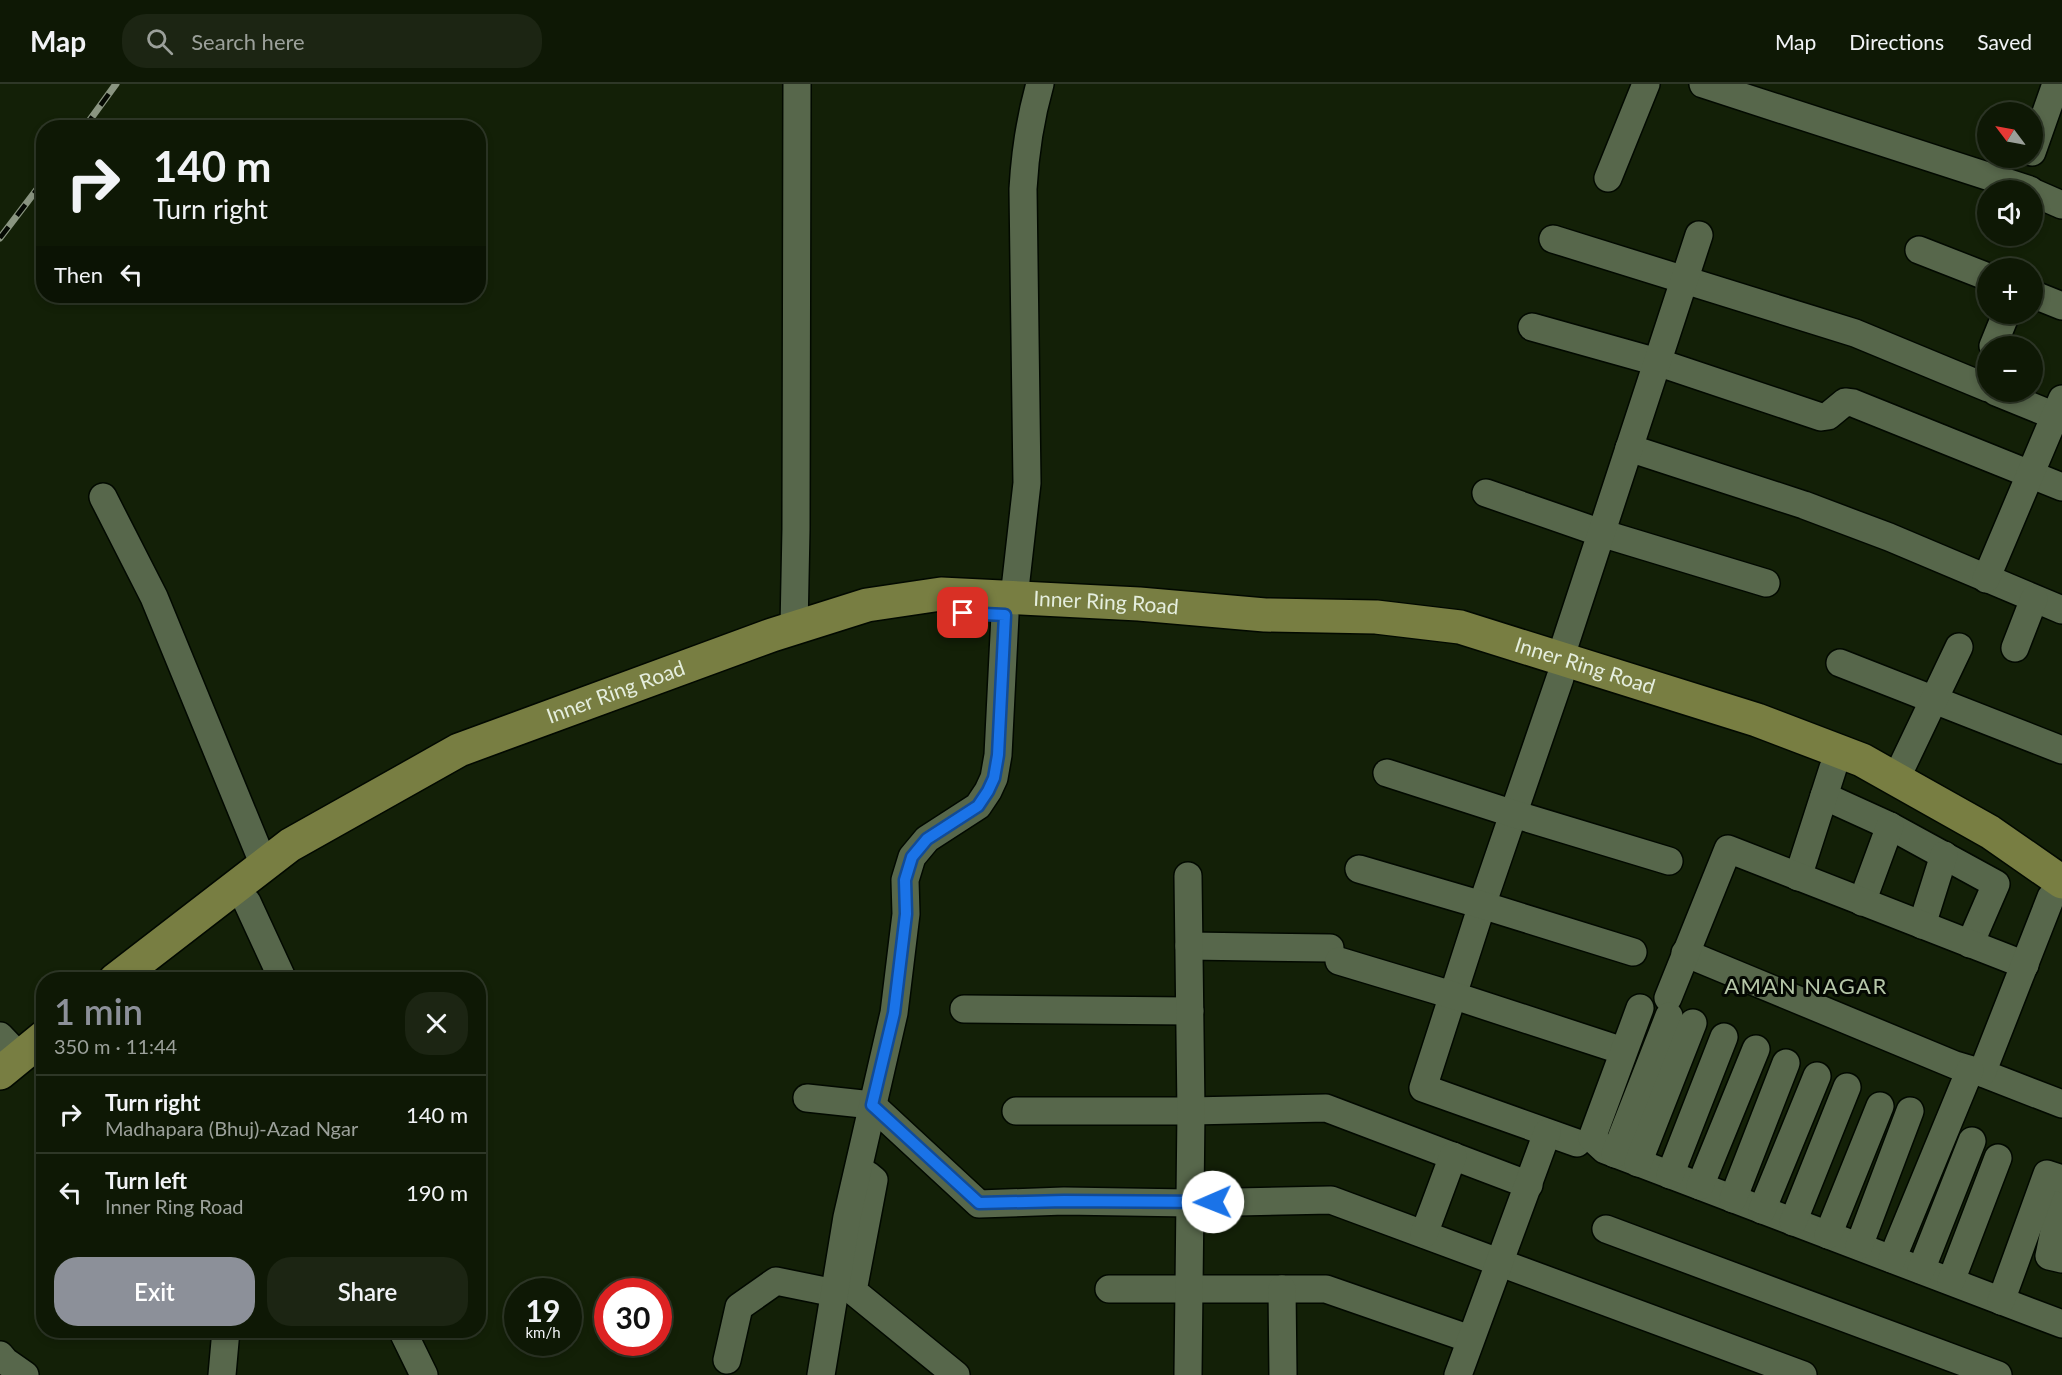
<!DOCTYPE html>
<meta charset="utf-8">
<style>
:root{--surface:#0e1805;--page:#1c2513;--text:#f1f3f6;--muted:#9ba09a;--line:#2e3727;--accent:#8c9099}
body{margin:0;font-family:Lato,sans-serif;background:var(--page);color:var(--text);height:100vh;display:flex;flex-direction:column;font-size:22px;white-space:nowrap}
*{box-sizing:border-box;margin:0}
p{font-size:20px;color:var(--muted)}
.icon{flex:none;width:33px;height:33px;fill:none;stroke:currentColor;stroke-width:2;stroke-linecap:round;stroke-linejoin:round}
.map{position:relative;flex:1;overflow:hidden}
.sheet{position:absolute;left:36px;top:888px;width:450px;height:366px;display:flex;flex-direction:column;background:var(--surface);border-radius:24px;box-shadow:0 3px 9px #0003,0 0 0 2px var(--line)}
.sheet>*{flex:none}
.guide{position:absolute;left:36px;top:36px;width:450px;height:183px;border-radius:24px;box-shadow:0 3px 9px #0003,0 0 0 2px var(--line);background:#0e1805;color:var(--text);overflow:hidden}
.needle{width:39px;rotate:302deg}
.tools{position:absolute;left:1977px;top:18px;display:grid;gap:12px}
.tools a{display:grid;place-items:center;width:66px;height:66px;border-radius:50%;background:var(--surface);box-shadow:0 3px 9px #0003,0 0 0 2px var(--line);font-size:30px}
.speed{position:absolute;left:504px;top:1194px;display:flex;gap:12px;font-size:30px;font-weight:700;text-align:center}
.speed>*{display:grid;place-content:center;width:78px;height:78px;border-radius:50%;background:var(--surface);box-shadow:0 3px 9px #0003,0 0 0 2px var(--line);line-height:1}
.speed small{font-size:15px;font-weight:400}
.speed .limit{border:9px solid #d22;background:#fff;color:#111}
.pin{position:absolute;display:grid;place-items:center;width:51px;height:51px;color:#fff;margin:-26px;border-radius:12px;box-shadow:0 3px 9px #0006}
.me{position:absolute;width:66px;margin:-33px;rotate:269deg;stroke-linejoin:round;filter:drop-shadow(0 0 4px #0008)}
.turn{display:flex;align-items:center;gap:21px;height:126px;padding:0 18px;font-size:27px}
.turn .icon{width:78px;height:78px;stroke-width:2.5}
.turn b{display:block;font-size:42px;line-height:51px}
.then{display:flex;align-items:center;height:57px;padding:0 18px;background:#0003;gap:12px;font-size:22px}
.round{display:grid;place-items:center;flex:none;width:63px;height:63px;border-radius:24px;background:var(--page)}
.overview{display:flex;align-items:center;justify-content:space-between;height:102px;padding:0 18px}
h1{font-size:36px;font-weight:600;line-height:45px;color:var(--accent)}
.action{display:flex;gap:12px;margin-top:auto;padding:12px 18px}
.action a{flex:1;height:69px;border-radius:24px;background:var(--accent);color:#fff;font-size:24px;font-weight:600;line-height:69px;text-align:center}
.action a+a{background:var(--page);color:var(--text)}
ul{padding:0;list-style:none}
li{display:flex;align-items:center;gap:18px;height:78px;padding:0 18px;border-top:2px solid var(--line)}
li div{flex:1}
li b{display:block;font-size:22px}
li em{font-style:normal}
header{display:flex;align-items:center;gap:36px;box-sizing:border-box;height:84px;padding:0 30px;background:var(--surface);border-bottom:2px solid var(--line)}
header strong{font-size:28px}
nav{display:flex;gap:33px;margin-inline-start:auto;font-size:21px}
.search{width:420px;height:54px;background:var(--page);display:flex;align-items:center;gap:15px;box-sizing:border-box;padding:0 21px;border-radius:24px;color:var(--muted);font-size:22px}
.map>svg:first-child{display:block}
</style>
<header>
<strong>Map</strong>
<div class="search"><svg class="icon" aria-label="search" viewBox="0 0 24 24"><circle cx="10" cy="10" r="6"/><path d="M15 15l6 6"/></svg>Search here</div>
<nav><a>Map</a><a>Directions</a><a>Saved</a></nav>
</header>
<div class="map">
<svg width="2062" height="1291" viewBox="0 0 2062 1291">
<rect width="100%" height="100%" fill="#132007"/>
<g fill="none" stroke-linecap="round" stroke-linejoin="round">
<g stroke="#020900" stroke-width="30">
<g id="minor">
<polyline points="1703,0 2030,106"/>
<polyline points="2032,68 2056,0"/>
<polyline points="1608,94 1646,0"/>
<polyline points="2032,108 2062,121"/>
<polyline points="1553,155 1855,249 1988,304"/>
<polyline points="1919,166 1988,193"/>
<polyline points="2032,210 2062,222"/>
<polyline points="1532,243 1657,278 1821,333 1828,332 1845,318 1853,319 2062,403"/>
<polyline points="1993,262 2006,230"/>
<polyline points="1996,308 2055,332"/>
<polyline points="1629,364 1804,421 1889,453 2062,526"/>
<polyline points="1486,409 1601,449 1766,499"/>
<polyline points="103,413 154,513 264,781"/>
<polyline points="1986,495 2062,315"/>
<path d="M1014,514L1027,399L1023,105C1025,69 1030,35 1040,0"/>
<polyline points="794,544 796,445 797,0"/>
<polyline points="2015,564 2034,515"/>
<polyline points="1560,575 1699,151"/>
<polyline points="1840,579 2062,666"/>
<polyline points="1560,594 1482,821 1423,1004 1577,1059"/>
<polyline points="1387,689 1514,730 1669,777"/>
<polyline points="1896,695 1959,563"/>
<polyline points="1824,712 1890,742 1996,800 1970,860"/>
<polyline points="1359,785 1482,821 1633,868"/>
<polyline points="1798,793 1833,684"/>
<polyline points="247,818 283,896"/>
<polyline points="1862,818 1890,742"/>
<polyline points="1922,841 1944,771"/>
<polyline points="1189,862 1330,864"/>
<polyline points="1685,869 1955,981 1982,989 2062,1020"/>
<polyline points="1339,877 1452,911 1611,963"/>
<polyline points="1668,914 1728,765 2025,881"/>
<polyline points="1640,924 1592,1054 1605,1066 2062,1240"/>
<polyline points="964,925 1190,927"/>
<polyline points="0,952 20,973"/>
<polyline points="1982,989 2051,813"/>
<polyline points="807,1014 872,1021 979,1120 1064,1117 1189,1119 1331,1116 1803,1291"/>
<polyline points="1016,1027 1191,1027 1326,1024 1529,1101"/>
<polyline points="1615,1070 1669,932"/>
<polyline points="1638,1079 1693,939"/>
<polyline points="868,1091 874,1096 853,1207 956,1291"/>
<polyline points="1670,1091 1724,953"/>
<polyline points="1700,1102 1756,965"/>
<polyline points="1733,1115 1786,979"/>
<polyline points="2062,1118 2059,1123 2049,1172 2062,1175"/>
<polyline points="1762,1126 1817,992"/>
<polyline points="1793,1138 1847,1003"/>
<polyline points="1606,1145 1998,1291"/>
<polyline points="1424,1150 1453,1072"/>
<polyline points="1828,1151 1880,1022"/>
<polyline points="1859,1162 1910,1027"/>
<polyline points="1892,1175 1970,986"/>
<polyline points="1921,1186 1972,1057"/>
<polyline points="1951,1197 1998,1074"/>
<polyline points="1109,1205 1326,1205 1470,1255"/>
<polyline points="1282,1205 1283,1291"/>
<polyline points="2001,1217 2047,1090 2062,1095"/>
<polyline points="402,1246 424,1291"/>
<polyline points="0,1271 5,1277 25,1291"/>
<polyline points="727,1276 739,1223 776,1197 835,1209"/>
<polyline points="222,1291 226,1246"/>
<polyline points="821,1291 847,1133 894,929 906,830 905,796 912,773 927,755 978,722 988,707 994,694 998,671 1005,531"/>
<polyline points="1188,1291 1191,1027 1188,792"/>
<polyline points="1458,1291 1547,1049"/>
</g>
</g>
<g stroke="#020900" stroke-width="36">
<g id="major">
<path id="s1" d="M115,896L290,761L459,666L772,551L867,521L941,510L1139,520L1265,531L1376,533L1460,543L1757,636L1862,676L1990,748L2062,798"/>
<polyline points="0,989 44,953"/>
</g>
</g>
<use href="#minor" stroke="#57674b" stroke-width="27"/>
<use href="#major" stroke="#787e42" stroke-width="33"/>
<g stroke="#8a9581" stroke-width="7">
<g id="rail">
<polyline points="84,44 116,0"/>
<polyline points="0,154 44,96"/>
</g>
</g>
<use href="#rail" stroke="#040802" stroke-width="4.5" stroke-dasharray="14" stroke-linecap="butt"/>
</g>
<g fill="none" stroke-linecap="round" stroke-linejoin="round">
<g stroke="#114b97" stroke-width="15">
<polyline id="route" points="963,529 1005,531 998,671 994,694 988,707 978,722 927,755 912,773 905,796 906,830 894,929 872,1021 979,1119 1064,1117 1213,1118"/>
</g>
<use href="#route" stroke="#1a73e8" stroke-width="10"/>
</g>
<g text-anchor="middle" stroke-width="6" stroke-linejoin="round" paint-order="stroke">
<g font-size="21" fill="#e5eede" stroke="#040802">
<text dy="7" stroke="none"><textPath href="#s1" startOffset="1088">Inner Ring Road</textPath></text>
<text dy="7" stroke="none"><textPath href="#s1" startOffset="1574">Inner Ring Road</textPath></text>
<text dy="7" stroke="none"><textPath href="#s1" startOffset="582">Inner Ring Road</textPath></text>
</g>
<g font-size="22" letter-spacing="1.5" fill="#b5c6a7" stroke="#040802">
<text x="1806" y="910">AMAN NAGAR</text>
</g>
</g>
</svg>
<div class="tools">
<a><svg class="needle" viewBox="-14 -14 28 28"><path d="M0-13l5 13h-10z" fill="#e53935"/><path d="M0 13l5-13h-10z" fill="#9ba09a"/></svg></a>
<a><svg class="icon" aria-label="sound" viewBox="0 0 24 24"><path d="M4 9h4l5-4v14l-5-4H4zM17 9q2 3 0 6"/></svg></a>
<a>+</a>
<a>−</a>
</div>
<div class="speed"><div>19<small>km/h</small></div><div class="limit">30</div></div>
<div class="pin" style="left:963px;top:529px;background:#d93025"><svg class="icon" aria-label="arrive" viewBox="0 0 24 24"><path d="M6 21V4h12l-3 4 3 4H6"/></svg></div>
<svg class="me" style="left:1213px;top:1118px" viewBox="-20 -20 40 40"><circle r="19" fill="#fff"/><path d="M0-13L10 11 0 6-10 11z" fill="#1a73e8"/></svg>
<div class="guide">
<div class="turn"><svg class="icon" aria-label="right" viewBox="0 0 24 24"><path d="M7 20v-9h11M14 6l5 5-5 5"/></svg><div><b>140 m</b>Turn right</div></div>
<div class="then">Then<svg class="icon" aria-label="left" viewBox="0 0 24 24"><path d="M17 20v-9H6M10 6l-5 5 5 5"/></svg></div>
</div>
<section class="sheet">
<div class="overview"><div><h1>1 min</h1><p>350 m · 11:44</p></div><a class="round"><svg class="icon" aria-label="close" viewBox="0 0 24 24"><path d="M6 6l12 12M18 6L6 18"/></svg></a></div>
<ul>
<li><svg class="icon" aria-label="right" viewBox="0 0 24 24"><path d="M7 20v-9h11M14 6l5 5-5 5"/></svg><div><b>Turn right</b><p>Madhapara (Bhuj)-Azad Ngar</p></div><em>140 m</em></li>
<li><svg class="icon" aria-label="left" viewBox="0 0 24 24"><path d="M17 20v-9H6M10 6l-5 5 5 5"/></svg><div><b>Turn left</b><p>Inner Ring Road</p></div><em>190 m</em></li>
</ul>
<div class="action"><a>Exit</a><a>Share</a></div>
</section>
</div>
